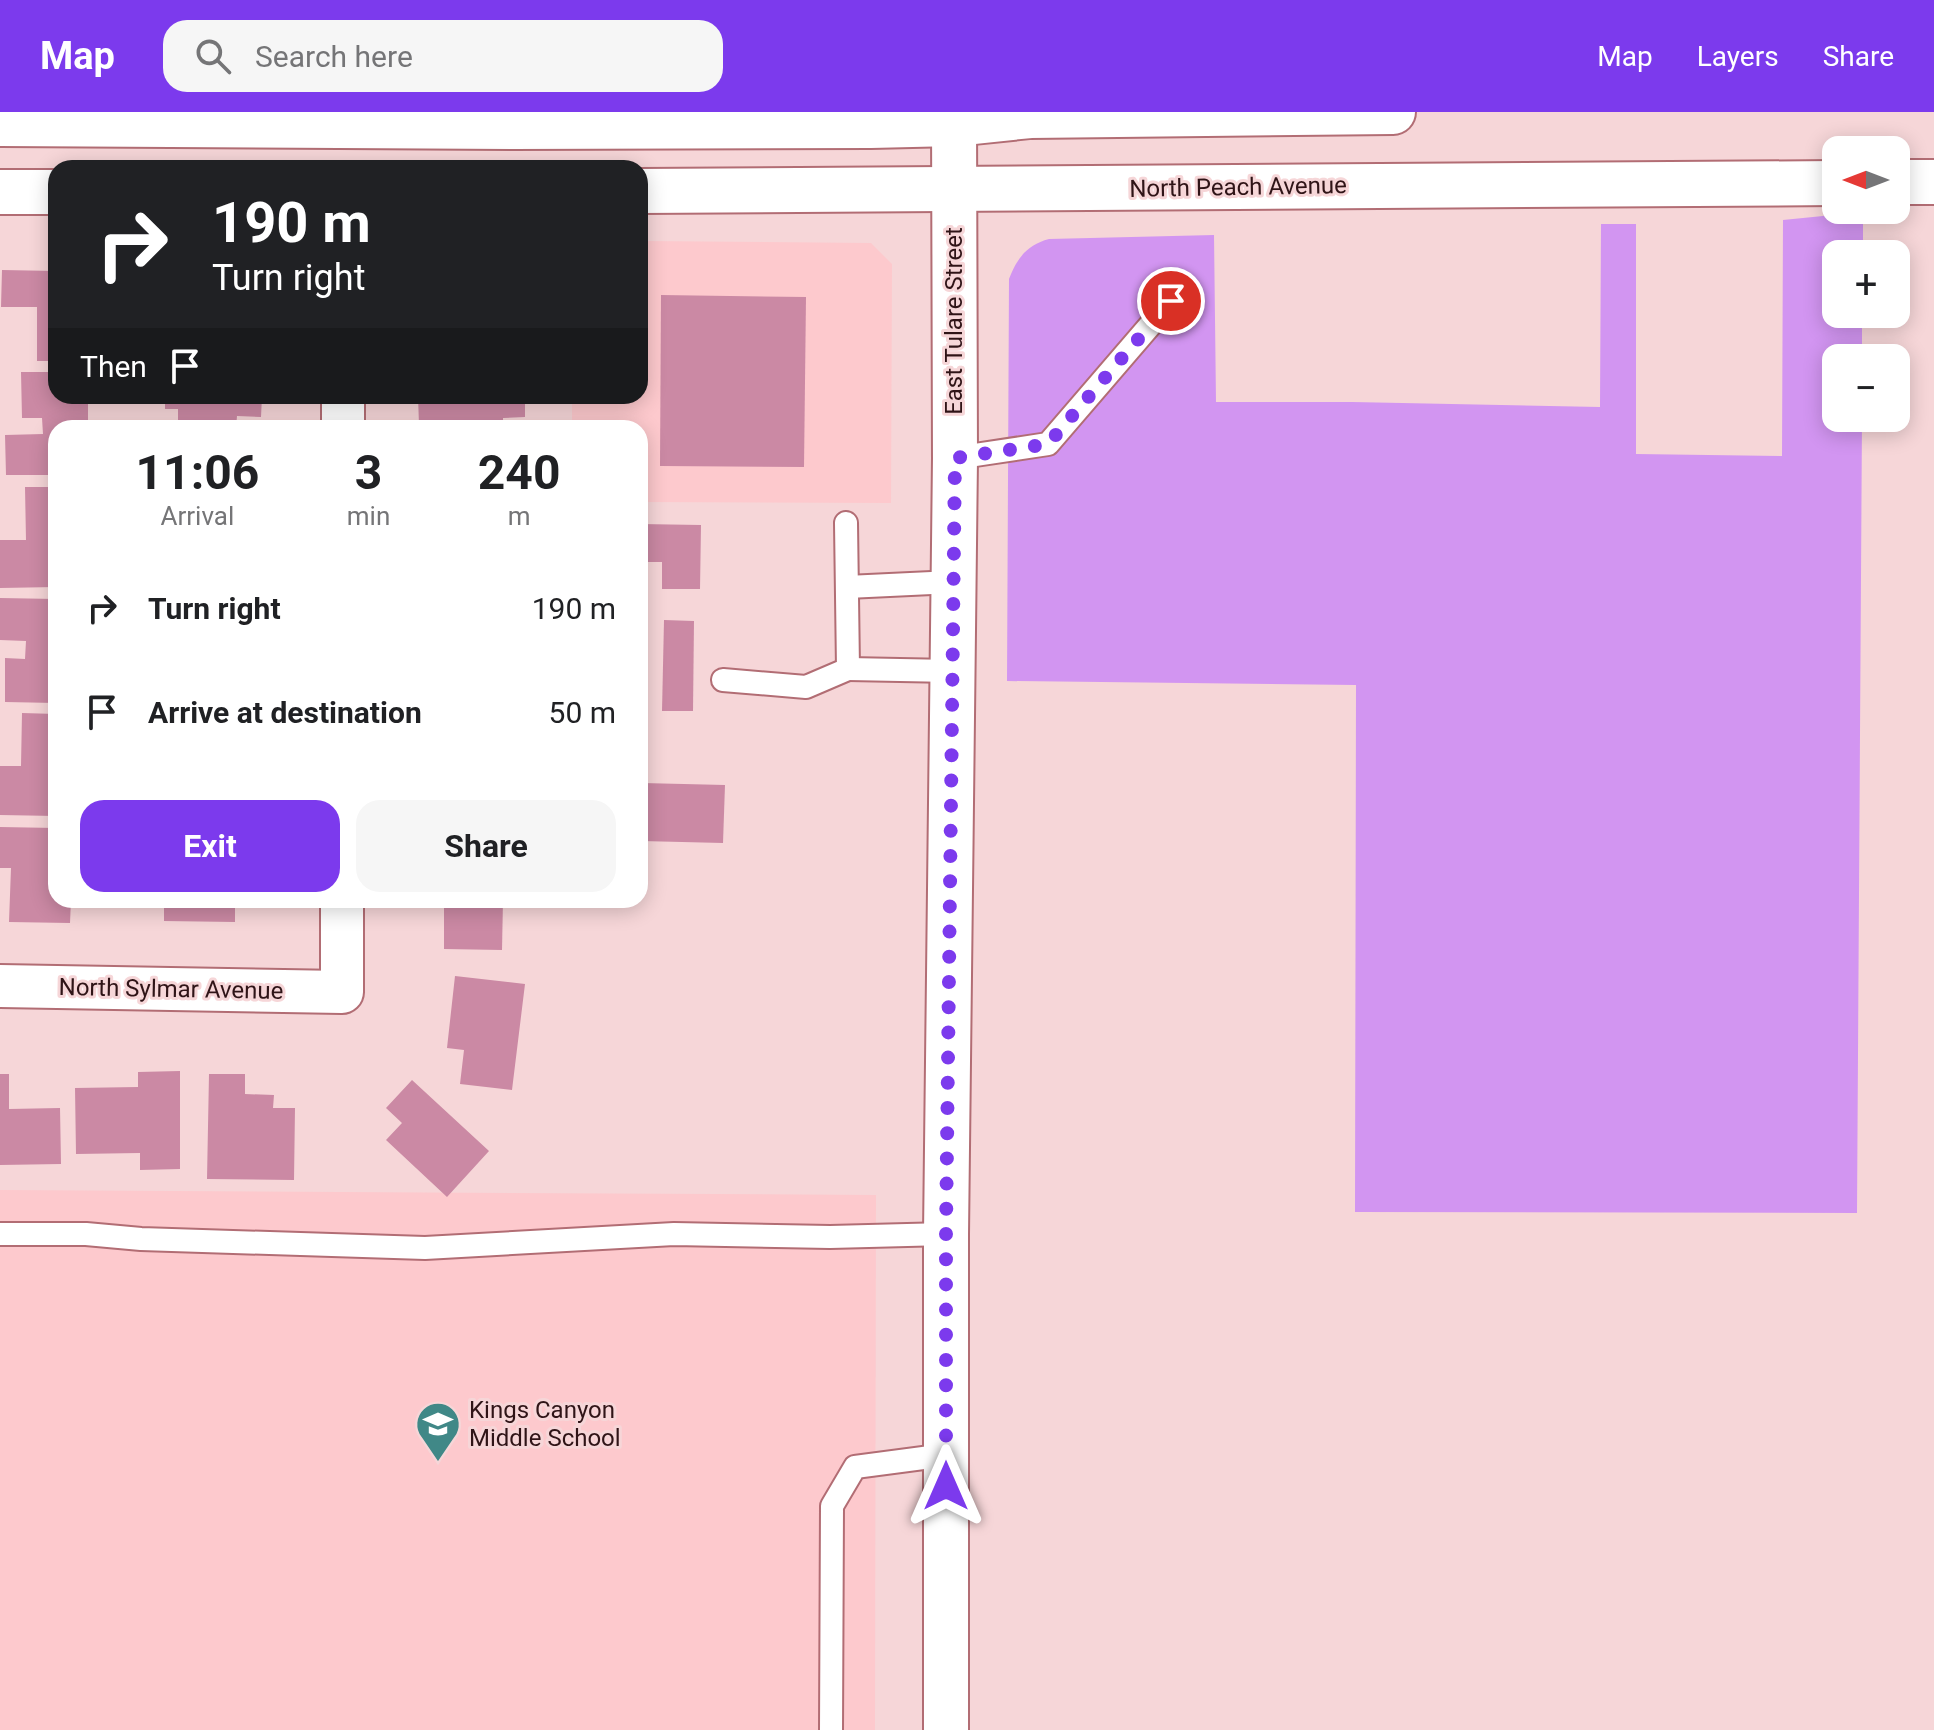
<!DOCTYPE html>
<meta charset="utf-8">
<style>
:root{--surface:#fff;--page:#f6f6f6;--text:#202124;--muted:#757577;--accent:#7c3aed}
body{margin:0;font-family:Roboto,sans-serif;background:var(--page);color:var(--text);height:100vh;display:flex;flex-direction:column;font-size:30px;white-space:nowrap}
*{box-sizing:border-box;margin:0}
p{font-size:26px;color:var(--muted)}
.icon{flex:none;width:44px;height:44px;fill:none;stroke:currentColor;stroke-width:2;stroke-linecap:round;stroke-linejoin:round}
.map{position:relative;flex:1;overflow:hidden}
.side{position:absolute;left:48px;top:308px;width:600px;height:488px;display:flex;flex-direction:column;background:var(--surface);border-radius:24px;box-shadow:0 4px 20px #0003}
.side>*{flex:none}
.guide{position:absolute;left:48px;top:48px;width:600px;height:244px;border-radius:24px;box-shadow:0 4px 20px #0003;background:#202124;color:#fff;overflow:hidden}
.needle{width:52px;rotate:270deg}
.controls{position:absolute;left:1822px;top:24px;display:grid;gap:16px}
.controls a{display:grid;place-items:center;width:88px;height:88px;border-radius:16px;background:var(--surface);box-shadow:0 4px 20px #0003;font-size:40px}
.pin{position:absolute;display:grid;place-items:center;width:68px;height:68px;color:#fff;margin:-34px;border:4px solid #fff;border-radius:50%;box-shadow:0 2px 8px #0007}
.me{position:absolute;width:88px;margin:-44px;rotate:0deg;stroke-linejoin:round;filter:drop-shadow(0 0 6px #0008)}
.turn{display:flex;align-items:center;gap:28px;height:168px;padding:0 32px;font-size:36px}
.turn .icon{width:104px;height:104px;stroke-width:2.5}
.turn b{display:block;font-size:56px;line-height:68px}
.then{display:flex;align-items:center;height:76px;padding:0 32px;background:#0003;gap:16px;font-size:30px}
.eta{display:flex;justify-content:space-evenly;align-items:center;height:136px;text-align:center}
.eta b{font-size:48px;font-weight:700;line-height:56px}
.cta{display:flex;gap:16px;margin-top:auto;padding:16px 32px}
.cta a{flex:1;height:92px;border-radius:24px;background:var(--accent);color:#fff;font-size:32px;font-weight:700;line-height:92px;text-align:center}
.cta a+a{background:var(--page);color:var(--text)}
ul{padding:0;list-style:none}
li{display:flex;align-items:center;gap:24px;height:104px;padding:0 32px}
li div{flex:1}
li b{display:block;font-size:30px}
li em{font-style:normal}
header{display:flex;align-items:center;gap:48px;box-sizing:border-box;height:112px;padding:0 40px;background:var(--accent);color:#fff}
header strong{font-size:38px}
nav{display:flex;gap:44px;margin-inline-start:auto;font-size:28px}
.search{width:560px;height:72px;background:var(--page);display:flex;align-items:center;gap:20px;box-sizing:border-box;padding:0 28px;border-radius:24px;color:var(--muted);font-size:30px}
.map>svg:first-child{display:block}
</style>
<header>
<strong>Map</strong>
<div class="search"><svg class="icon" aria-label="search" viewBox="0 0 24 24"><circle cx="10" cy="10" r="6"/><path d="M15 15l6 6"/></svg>Search here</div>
<nav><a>Map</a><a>Layers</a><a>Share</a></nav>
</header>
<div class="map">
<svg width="1934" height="1618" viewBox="0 0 1934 1618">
<rect width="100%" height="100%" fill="#f6d6d8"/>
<g fill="#fdc9cd">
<polygon points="640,129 871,131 892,152 891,391 640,390 640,316 572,316 572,284 640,284"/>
<polygon points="0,1078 876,1083 875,1618 0,1618"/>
</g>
<path fill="#d295f1" d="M1863,100V142H1836V202H1862V246H1836V306H1862L1857,1101L1355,1100L1356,573L1007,569L1009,167C1017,146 1027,133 1049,127L1214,123L1216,290H1352L1600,295L1601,112H1636V342L1782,344L1783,108Z"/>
<g fill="#cb89a4">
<polygon points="2,158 56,159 56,249 37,249 37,195 1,195"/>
<polygon points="661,183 806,185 804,355 660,354"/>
<polygon points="21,260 56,260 56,284 88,284 88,316 56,316 56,363 6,363 5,323 43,322 42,306 22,306"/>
<polygon points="165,284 262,284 261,305 237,304 236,316 178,316 178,297 165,297"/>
<polygon points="418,284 525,284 525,305 503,306 503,316 444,316 444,312 419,313"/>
<polygon points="25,375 56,375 56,475 0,476 0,428 26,428"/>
<polygon points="640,412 701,413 700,477 662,477 662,450 640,450"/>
<polygon points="0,486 56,487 56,591 5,590 5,546 25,547 26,529 0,528"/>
<polygon points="664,508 694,509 693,599 662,599"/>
<polygon points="22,601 56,602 56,704 0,703 0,654 21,654"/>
<polygon points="642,671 725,673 723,731 641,729"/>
<polygon points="0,715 56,716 56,788 71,788 70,811 9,810 11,756 0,756"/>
<polygon points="164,788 235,788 235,810 164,809"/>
<polygon points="444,788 503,788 502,838 444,837"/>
<polygon points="455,864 525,872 512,978 460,972 464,938 447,936"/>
<polygon points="180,959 180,1057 140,1058 140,1041 76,1042 75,976 138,975 138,960"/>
<polygon points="0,962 9,962 9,997 60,996 61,1052 0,1053"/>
<polygon points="209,962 245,962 245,982 274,983 273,996 295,996 294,1068 207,1067"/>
<polygon points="412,968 489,1039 447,1085 386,1028 402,1011 386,996"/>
</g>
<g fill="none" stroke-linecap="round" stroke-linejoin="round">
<g stroke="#b26d74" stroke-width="26">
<g id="lane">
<polyline points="955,346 1048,332 1171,189"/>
<polyline points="847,475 953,470"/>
<polyline points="848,557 952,559"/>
<polyline points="723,568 806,575 848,557 846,411"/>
<polyline points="0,1122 86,1122 141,1127 425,1136 674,1122 830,1125 946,1122"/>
<polyline points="831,1618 832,1394 855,1355 946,1343"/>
</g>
</g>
<g stroke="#b26d74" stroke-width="46">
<g id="street">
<polyline points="343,316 343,284"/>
<polyline points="0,874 342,880 342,788"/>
</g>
</g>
<g stroke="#b26d74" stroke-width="48">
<g id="secondary">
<polyline points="0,12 511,15 871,14 954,12 1030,4 1393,0"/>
<polyline points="1896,70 1934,70"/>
<polyline points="640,79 1836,71"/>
<polyline points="0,80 56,80"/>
<polyline points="946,1618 946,1122 955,346 954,0"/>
</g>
</g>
<use href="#lane" stroke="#fff" stroke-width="22"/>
<use href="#street" stroke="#fff" stroke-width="42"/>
<use href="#secondary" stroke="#fff" stroke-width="44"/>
</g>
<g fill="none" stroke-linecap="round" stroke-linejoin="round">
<polyline stroke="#7c3aed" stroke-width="14" stroke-dasharray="0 25.2" points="946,1374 946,1122 955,346 1048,332 1171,189"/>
</g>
<defs>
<g id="school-pin" transform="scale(2.3)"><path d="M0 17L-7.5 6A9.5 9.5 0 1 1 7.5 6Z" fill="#408887" stroke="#f6d6d8"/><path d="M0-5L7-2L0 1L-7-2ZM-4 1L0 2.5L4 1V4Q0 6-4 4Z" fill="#fff"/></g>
</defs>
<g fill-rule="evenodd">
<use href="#school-pin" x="438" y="1312"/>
</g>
<g text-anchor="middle" stroke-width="6" stroke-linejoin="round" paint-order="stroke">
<g font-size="24" fill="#2f1417" stroke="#f6d6d8">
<text transform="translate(1238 75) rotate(-1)" y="8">North Peach Avenue</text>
<text transform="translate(954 209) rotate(-90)" y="8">East Tulare Street</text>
<text transform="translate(171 877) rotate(1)" y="8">North Sylmar Avenue</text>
</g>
<g font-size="24" fill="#2f1417" stroke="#f6d6d8" text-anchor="start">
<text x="469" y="1306">Kings Canyon<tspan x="469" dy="28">Middle School</tspan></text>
</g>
</g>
</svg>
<div class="controls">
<a><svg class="needle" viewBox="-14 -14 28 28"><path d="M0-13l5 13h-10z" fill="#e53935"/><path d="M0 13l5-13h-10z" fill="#757577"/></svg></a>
<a>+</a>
<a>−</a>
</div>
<div class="pin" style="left:1171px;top:189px;background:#d93025"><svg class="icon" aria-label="arrive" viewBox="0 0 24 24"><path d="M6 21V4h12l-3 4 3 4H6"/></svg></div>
<svg class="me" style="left:946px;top:1374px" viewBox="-20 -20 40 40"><path d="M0-17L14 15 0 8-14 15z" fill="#7c3aed" stroke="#fff" stroke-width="4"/></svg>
<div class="guide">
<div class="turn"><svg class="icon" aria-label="right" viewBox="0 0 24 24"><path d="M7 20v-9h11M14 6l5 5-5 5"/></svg><div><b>190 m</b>Turn right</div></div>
<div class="then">Then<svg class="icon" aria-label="arrive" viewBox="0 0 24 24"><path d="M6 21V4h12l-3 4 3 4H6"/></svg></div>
</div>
<section class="side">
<div class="eta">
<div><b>11:06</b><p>Arrival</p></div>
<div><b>3</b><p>min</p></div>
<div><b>240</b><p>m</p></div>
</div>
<ul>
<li><svg class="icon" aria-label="right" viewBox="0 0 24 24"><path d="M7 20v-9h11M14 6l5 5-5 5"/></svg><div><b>Turn right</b></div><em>190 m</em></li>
<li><svg class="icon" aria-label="arrive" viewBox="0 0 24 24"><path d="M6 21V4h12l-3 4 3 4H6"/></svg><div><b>Arrive at destination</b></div><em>50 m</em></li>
</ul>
<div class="cta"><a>Exit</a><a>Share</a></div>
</section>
</div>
